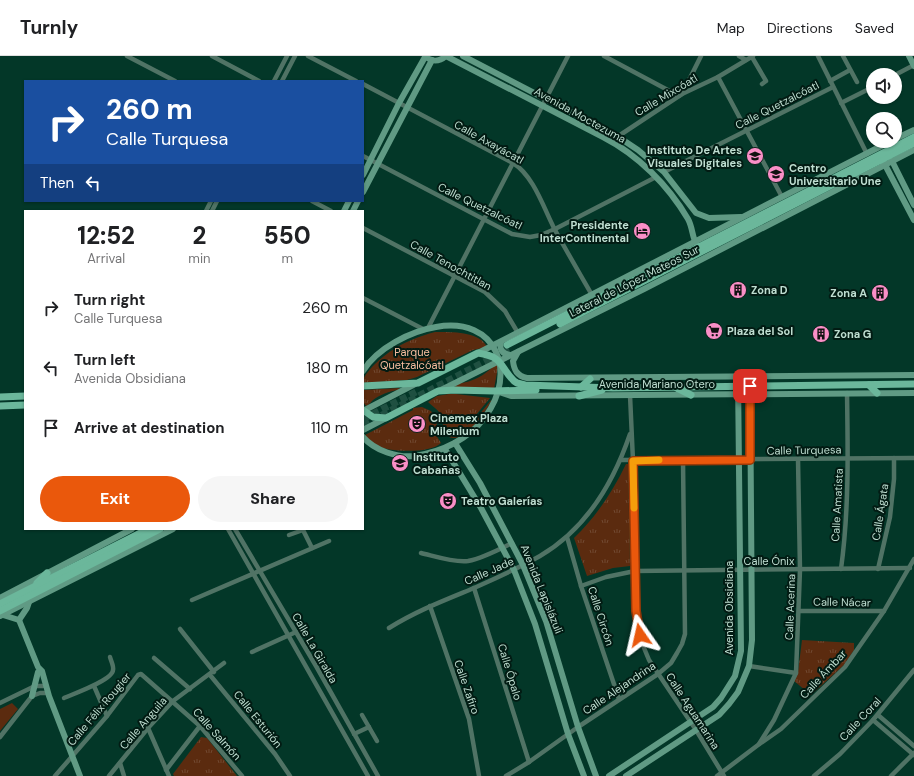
<!DOCTYPE html>
<meta charset="utf-8">
<style>
:root{--surface:#fff;--page:#f6f6f6;--text:#202124;--muted:#757577;--line:#e0e0e0;--accent:#ea580c}
body{margin:0;font-family:"DM Sans",sans-serif;background:var(--page);color:var(--text);height:100vh;display:flex;flex-direction:column;font-size:15px;white-space:nowrap}
*{box-sizing:border-box;margin:0}
p{font-size:13px;color:var(--muted)}
.icon{flex:none;width:22px;height:22px;fill:none;stroke:currentColor;stroke-width:2;stroke-linecap:round;stroke-linejoin:round}
.map{position:relative;flex:1;overflow:hidden}
.panel{position:absolute;left:24px;top:154px;width:340px;height:320px;display:flex;flex-direction:column;background:var(--surface);border-radius:0px;box-shadow:0 1px 3px #0004}
.panel>*{flex:none}
.banner{position:absolute;left:24px;top:24px;width:340px;height:122px;border-radius:0px;box-shadow:0 1px 3px #0004;background:#1a4fa0;color:#fff;overflow:hidden}
.fabs{position:absolute;left:866px;top:12px;display:grid;gap:8px}
.fabs a{display:grid;place-items:center;width:36px;height:36px;border-radius:50%;background:var(--surface);box-shadow:0 1px 3px #0004;font-size:20px}
.pin{position:absolute;display:grid;place-items:center;width:34px;height:34px;color:#fff;margin:-17px;border-radius:8px;box-shadow:0 2px 6px #0006}
.me{position:absolute;width:44px;margin:-22px;rotate:349deg;stroke-linejoin:round;filter:drop-shadow(0 0 3px #0008)}
.turn{display:flex;align-items:center;gap:14px;height:84px;padding:0 16px;font-size:18px}
.turn .icon{width:52px;height:52px;stroke-width:2.5}
.turn b{display:block;font-size:28px;line-height:34px}
.then{display:flex;align-items:center;height:38px;padding:0 16px;background:#0003;gap:8px;font-size:15px}
.eta{display:flex;justify-content:space-evenly;align-items:center;height:68px;text-align:center}
.eta b{font-size:24px;font-weight:800;line-height:28px}
.action{display:flex;gap:8px;margin-top:auto;padding:8px 16px}
.action a{flex:1;height:46px;border-radius:24px;background:var(--accent);color:#fff;font-size:16px;font-weight:800;line-height:46px;text-align:center}
.action a+a{background:var(--page);color:var(--text)}
ul{padding:0;list-style:none}
li{display:flex;align-items:center;gap:12px;height:60px;padding:0 16px}
li div{flex:1}
li b{display:block;font-size:15px}
li em{font-style:normal}
header{display:flex;align-items:center;gap:24px;box-sizing:border-box;height:56px;padding:0 20px;background:var(--surface);border-bottom:1px solid var(--line)}
header strong{font-size:19px}
nav{display:flex;gap:22px;margin-inline-start:auto;font-size:14px}
.map>svg:first-child{display:block}
</style>
<header>
<strong>Turnly</strong>
<nav><a>Map</a><a>Directions</a><a>Saved</a></nav>
</header>
<div class="map">
<svg width="914" height="720" viewBox="0 0 914 720">
<defs>
<pattern id="park-tufts" width="24" height="20" patternUnits="userSpaceOnUse"><rect width="24" height="20" fill="#5b2b0f"/><path d="M3 7l-1-3M5 7V3M7 7l1-3M15 17l-1-3M17 17v-4M19 17l1-3" fill="none" stroke="#714931"/></pattern>
</defs>
<rect width="100%" height="100%" fill="#033728"/>
<g fill="url(#park-tufts)">
<path d="M435,276C450,276 480,275 487,291L473,294L417,321L407,324L363,327C363,320 368,316 372,311C391,292 409,283 435,276Z"/>
<path d="M494,309H497L498,311L494,333L455,331V330C459,327 462,327 467,326C477,323 488,317 494,309Z"/>
<path d="M400,332L398,334C390,335 379,339 373,344C370,347 370,348 366,350L363,346V334Z"/>
<path d="M449,338H456L490,342L476,359L466,366L467,369L478,360L492,343C488,354 461,393 446,379C441,374 444,368 442,362C440,354 433,351 428,346L437,340Z"/>
<path d="M422,351L431,355L435,360L437,365L436,379L441,387C431,397 397,396 383,392C376,389 370,385 365,379L413,354V352Z"/>
<path d="M626,408H628L630,510L613,512L587,520L574,482C596,461 613,435 626,408Z"/>
<polygon points="802,584 854,587 854,594 844,609 811,639 794,625 798,616"/>
<polygon points="201,681 207,682 237,720 174,720 173,718"/>
</g>
<polygon fill="#5b2b0f" points="12,647 18,653 0,675 0,653"/>
<g fill="none" stroke-linecap="round" stroke-linejoin="round">
<g stroke="#1f5041" stroke-width="7" stroke-dasharray="7 3.5" stroke-linecap="butt">
<polyline points="363,363 416,336"/>
<polyline points="363,369 509,293"/>
</g>
<g stroke="#507365" stroke-width="4.5">
<polyline points="127,0 175,25"/>
<polyline points="212,0 259,25"/>
<polyline points="308,0 356,25"/>
<polyline points="604,0 679,40"/>
<polyline points="739,0 746,4"/>
<polyline points="818,0 867,98"/>
<polyline points="843,0 857,26"/>
<polyline points="752,1 766,25 762,28"/>
<polyline points="895,19 914,9"/>
<polyline points="718,21 782,141"/>
<polyline points="274,25 287,0"/>
<polyline points="282,25 295,0"/>
<polyline points="830,25 850,14"/>
<path d="M363,28L513,107C534,120 544,153 555,174C567,196 580,218 592,239"/>
<polyline points="682,38 701,0"/>
<polyline points="841,47 873,31"/>
<polyline points="611,85 682,38 718,21 753,0"/>
<polyline points="363,100 512,178 530,181 541,179 555,173 656,121"/>
<polyline points="664,116 833,31"/>
<polyline points="312,145 331,155"/>
<polyline points="206,155 211,145"/>
<polyline points="212,155 217,145"/>
<polyline points="363,172 485,236 505,255 518,277"/>
<polyline points="363,242 423,273"/>
<polyline points="428,272 568,0"/>
<polyline points="630,339 633,405 635,555 638,571 642,587 649,604 696,674 724,720"/>
<polyline points="621,404 914,402"/>
<polyline points="228,473 368,720"/>
<polyline points="235,473 316,610 378,720"/>
<polyline points="289,479 303,474 312,492"/>
<polyline points="567,481 581,530 619,643"/>
<path d="M421,497C434,500 455,507 468,505C483,502 498,494 512,487"/>
<path d="M841,513C849,455 848,396 847,337"/>
<polyline points="878,513 890,461 894,423 894,402"/>
<polyline points="581,530 606,521 635,515 910,512"/>
<polyline points="474,532 529,706"/>
<polyline points="192,544 329,485"/>
<polyline points="430,550 469,663 479,720"/>
<polyline points="799,555 884,555"/>
<path d="M389,572C416,555 445,544 474,532C496,522 519,512 540,500C586,473 613,428 630,378"/>
<polyline points="180,573 214,616"/>
<polyline points="252,596 296,576"/>
<polyline points="154,602 190,633"/>
<polyline points="749,610 796,617"/>
<polyline points="210,619 275,698 290,720"/>
<polyline points="94,630 107,660"/>
<path d="M64,642C73,638 113,624 113,614C114,610 111,605 110,601"/>
<polyline points="0,647 35,630 43,630"/>
<polyline points="362,659 377,685"/>
<polyline points="878,659 914,690"/>
<polyline points="873,664 914,699"/>
<polyline points="148,672 169,720"/>
<polyline points="354,678 369,671"/>
<polyline points="0,681 32,640 40,637 46,637"/>
<polyline points="759,688 774,664 796,617 800,514 798,403"/>
<polyline points="120,707 124,720"/>
<polyline points="166,714 200,670"/>
<polyline points="55,720 107,660 138,619 141,618 200,670 242,720"/>
<polyline points="109,720 148,672 173,645 224,607"/>
<polyline points="506,720 529,706 578,671 658,618 671,607 677,597 682,588 685,578 683,404"/>
<polyline points="717,720 758,689 781,673 845,611 884,555 914,503"/>
<polyline points="814,720 840,698 873,664 914,614"/>
<polyline points="891,720 914,697"/>
</g>
<g stroke="#609a84" stroke-width="6">
<path d="M425,0C431,6 439,6 446,0L603,81C638,99 668,129 688,163C693,172 692,182 697,189"/>
<polyline points="463,0 617,80 638,94 664,116 696,157 709,162 741,161"/>
<polyline points="909,0 914,10"/>
<polyline points="895,83 914,74"/>
<polyline points="883,105 914,164"/>
<polyline points="892,105 914,149"/>
<polyline points="363,119 399,47 425,1"/>
<polyline points="363,136 432,4"/>
<polyline points="344,155 349,145"/>
<polyline points="353,155 358,145"/>
<path d="M501,286C499,293 502,298 510,299"/>
<path d="M518,296L513,305C514,314 517,320 527,322L914,319"/>
<polyline points="478,297 891,85"/>
<path d="M363,315C377,292 411,275 436,271C497,260 518,317 485,361C469,383 442,396 415,400C398,402 375,395 363,381"/>
<polyline points="439,335 644,233 914,94"/>
<polyline points="499,336 511,340 914,337"/>
<polyline points="363,355 417,327"/>
<polyline points="363,374 386,362"/>
<polyline points="455,387 480,427 523,509 546,565 578,671 596,720"/>
<polyline points="445,393 481,452 514,514 535,568 568,678 584,720"/>
<polyline points="0,542 132,473"/>
<polyline points="3,559 19,564"/>
<polyline points="0,560 173,473"/>
<polyline points="19,564 38,611 42,615 49,640 80,720"/>
<polyline points="19,564 27,552 29,546"/>
<polyline points="32,640 38,616"/>
<polyline points="609,720 713,651 721,642 735,620 741,595 738,321"/>
<polyline points="626,720 719,659 729,648 738,636 749,610 752,584 750,321"/>
</g>
<g stroke="#6bb79b" stroke-width="7">
<polyline points="560,268 914,87"/>
<polyline points="507,289 914,81"/>
<polyline points="869,329 877,337"/>
<path d="M363,330L418,327L478,297C504,301 499,310 514,325L517,327L525,329L613,332L914,328"/>
<polyline points="581,331 590,323"/>
<polyline points="677,332 691,339"/>
<polyline points="579,340 602,334"/>
<polyline points="0,341 25,340"/>
<polyline points="0,350 25,349"/>
<polyline points="363,354 373,361 386,362 438,335 455,334 494,335 536,334"/>
<polyline points="37,527 47,517"/>
<polyline points="0,548 148,473"/>
<polyline points="0,555 160,473"/>
</g>
</g>
<g fill="none" stroke-linecap="round" stroke-linejoin="round">
<g stroke="#983908" stroke-width="10">
<polyline id="route" points="640,579 636,555 633,405 750,404 750,330"/>
</g>
<use href="#route" stroke="#ea580c" stroke-width="7"/>
<polyline stroke="#f59e0b" stroke-width="7" points="634,452 633,405 659,404"/>
</g>
<defs>
<g id="university-disc" transform="scale(0.9)"><circle r="9.5" fill="#fa8fc7" stroke="#021b13"/><path d="M0-5L7-2L0 1L-7-2ZM-4 1L0 2.5L4 1V4Q0 6-4 4Z" fill="#111"/></g>
<g id="hotel-disc" transform="scale(0.9)"><circle r="9.5" fill="#fa8fc7" stroke="#021b13"/><path d="M-6-4.5h1.5V1H6V5H4.5V3h-9V5H-6ZM-4 0a1.8 1.8 0 1 1 3.6 0ZM.5 0V-2.5h3Q6-2.5 6 0Z" fill="#111"/></g>
<g id="building-disc" transform="scale(0.9)"><circle r="9.5" fill="#fa8fc7" stroke="#021b13"/><path d="M-4-6H4V6H1V3H-1V6H-4ZM-2.5-4.3h1.7v1.8h-1.7ZM.8-4.3h1.7v1.8H.8ZM-2.5-1h1.7V.8h-1.7ZM.8-1h1.7V.8H.8Z" fill="#111"/></g>
<g id="supermarket-disc" transform="scale(0.9)"><circle r="9.5" fill="#fa8fc7" stroke="#021b13"/><path d="M-6-5.5h2.5l.6 2H6L4.5 2H-2.5L-4.4-4H-6ZM-1.5 3.2a1.3 1.3 0 1 0 .1 0ZM3 3.2a1.3 1.3 0 1 0 .1 0Z" fill="#111"/></g>
<g id="theatre-disc" transform="scale(0.9)"><circle r="9.5" fill="#fa8fc7" stroke="#021b13"/><path d="M-5-5.5Q0-4 5-5.5V0Q5 5 0 6Q-5 5-5 0ZM-3.3-2.5H-1v1.5H-3.3ZM1-2.5H3.3v1.5H1ZM-2.8 1Q0 5.5 2.8 1Z" fill="#111"/></g>
<g id="school-disc" transform="scale(0.9)"><circle r="9.5" fill="#fa8fc7" stroke="#021b13"/><path d="M0-5L7-2L0 1L-7-2ZM-4 1L0 2.5L4 1V4Q0 6-4 4Z" fill="#111"/></g>
</defs>
<g fill-rule="evenodd">
<use href="#university-disc" x="755" y="100"/>
<use href="#university-disc" x="776" y="118"/>
<use href="#hotel-disc" x="642" y="175"/>
<use href="#building-disc" x="738" y="234"/>
<use href="#building-disc" x="880" y="237"/>
<use href="#supermarket-disc" x="714" y="275"/>
<use href="#building-disc" x="821" y="278"/>
<use href="#theatre-disc" x="417" y="368"/>
<use href="#school-disc" x="400" y="407"/>
<use href="#theatre-disc" x="448" y="445"/>
</g>
<g text-anchor="middle" stroke-width="4" stroke-linejoin="round" paint-order="stroke">
<g font-size="11" fill="#bfded1" stroke="#021b13">
<text transform="translate(666 39) rotate(-31)" y="4">Calle Mixcóatl</text>
<text transform="translate(777 49) rotate(-27)" y="4">Calle Quetzalcóatl</text>
<text transform="translate(580 59) rotate(29)" y="4">Avenida Moctezuma</text>
<text transform="translate(489 86) rotate(29)" y="4">Calle Axayácatl</text>
<text transform="translate(480 150) rotate(26)" y="4">Calle Quetzalcóatl</text>
<text transform="translate(451 209) rotate(29)" y="4">Calle Tenochtitlan</text>
<text transform="translate(634 225) rotate(-27)" y="4">Lateral de López Mateos Sur</text>
<text x="657" y="332">Avenida Mariano Otero</text>
<text transform="translate(804 394) rotate(-1)" y="4">Calle Turquesa</text>
<text transform="translate(837 449) rotate(-87)" y="4">Calle Amatista</text>
<text transform="translate(880 456) rotate(-81)" y="4">Calle Ágata</text>
<text x="769" y="509">Calle Ónix</text>
<text transform="translate(489 515) rotate(-24)" y="4">Calle Jade</text>
<text transform="translate(542 533) rotate(68)" y="4">Avenida Lapislázuli</text>
<text transform="translate(842 546) rotate(1)" y="4">Calle Nácar</text>
<text transform="translate(790 551) rotate(-88)" y="4">Calle Acerina</text>
<text transform="translate(729 552) rotate(-90)" y="4">Avenida Obsidiana</text>
<text transform="translate(601 560) rotate(72)" y="4">Calle Circón</text>
<text transform="translate(315 592) rotate(60)" y="4">Calle La Giralda</text>
<text transform="translate(510 616) rotate(73)" y="4">Calle Ópalo</text>
<text transform="translate(823 618) rotate(-47)" y="4">Calle Ámbar</text>
<text transform="translate(467 631) rotate(71)" y="4">Calle Zafiro</text>
<text transform="translate(619 632) rotate(-34)" y="4">Calle Alejandrina</text>
<text transform="translate(99 653) rotate(-50)" y="4">Calle Félix Rougier</text>
<text transform="translate(693 655) rotate(57)" y="4">Calle Aguamarina</text>
<text transform="translate(258 663) rotate(51)" y="4">Calle Esturión</text>
<text transform="translate(860 663) rotate(-47)" y="4">Calle Coral</text>
<text transform="translate(143 667) rotate(-49)" y="4">Calle Anguila</text>
<text transform="translate(217 678) rotate(48)" y="4">Calle Salmón</text>
</g>
<g font-size="11" font-weight="bold" fill="#bfded1" stroke="#021b13" text-anchor="start">
<text x="742" y="98" text-anchor="end">Instituto De Artes<tspan x="742" dy="13">Visuales Digitales</tspan></text>
<text x="789" y="116">Centro<tspan x="789" dy="13">Universitario Une</tspan></text>
<text x="629" y="173" text-anchor="end">Presidente<tspan x="629" dy="13">InterContinental</tspan></text>
<text x="751" y="238">Zona D</text>
<text x="867" y="241" text-anchor="end">Zona A</text>
<text x="727" y="279">Plaza del Sol</text>
<text x="834" y="282">Zona G</text>
<text x="430" y="366">Cinemex Plaza<tspan x="430" dy="13">Milenium</tspan></text>
<text x="413" y="405">Instituto<tspan x="413" dy="13">Cabañas</tspan></text>
<text x="461" y="449">Teatro Galerías</text>
</g>
<g font-size="11" fill="#f9bea0" stroke="#021b13">
<text x="412" y="300">Parque<tspan x="412" dy="13">Quetzalcóatl</tspan></text>
</g>
</g>
</svg>
<div class="fabs">
<a><svg class="icon" aria-label="sound" viewBox="0 0 24 24"><path d="M4 9h4l5-4v14l-5-4H4zM17 9q2 3 0 6"/></svg></a>
<a><svg class="icon" aria-label="search" viewBox="0 0 24 24"><circle cx="10" cy="10" r="6"/><path d="M15 15l6 6"/></svg></a>
</div>
<div class="pin" style="left:750px;top:330px;background:#d93025"><svg class="icon" aria-label="arrive" viewBox="0 0 24 24"><path d="M6 21V4h12l-3 4 3 4H6"/></svg></div>
<svg class="me" style="left:640px;top:579px" viewBox="-20 -20 40 40"><path d="M0-17L14 15 0 8-14 15z" fill="#ea580c" stroke="#fff" stroke-width="4"/></svg>
<div class="banner">
<div class="turn"><svg class="icon" aria-label="right" viewBox="0 0 24 24"><path d="M7 20v-9h11M14 6l5 5-5 5"/></svg><div><b>260 m</b>Calle Turquesa</div></div>
<div class="then">Then<svg class="icon" aria-label="left" viewBox="0 0 24 24"><path d="M17 20v-9H6M10 6l-5 5 5 5"/></svg></div>
</div>
<section class="panel">
<div class="eta">
<div><b>12:52</b><p>Arrival</p></div>
<div><b>2</b><p>min</p></div>
<div><b>550</b><p>m</p></div>
</div>
<ul>
<li><svg class="icon" aria-label="right" viewBox="0 0 24 24"><path d="M7 20v-9h11M14 6l5 5-5 5"/></svg><div><b>Turn right</b><p>Calle Turquesa</p></div><em>260 m</em></li>
<li><svg class="icon" aria-label="left" viewBox="0 0 24 24"><path d="M17 20v-9H6M10 6l-5 5 5 5"/></svg><div><b>Turn left</b><p>Avenida Obsidiana</p></div><em>180 m</em></li>
<li><svg class="icon" aria-label="arrive" viewBox="0 0 24 24"><path d="M6 21V4h12l-3 4 3 4H6"/></svg><div><b>Arrive at destination</b></div><em>110 m</em></li>
</ul>
<div class="action"><a>Exit</a><a>Share</a></div>
</section>
</div>
